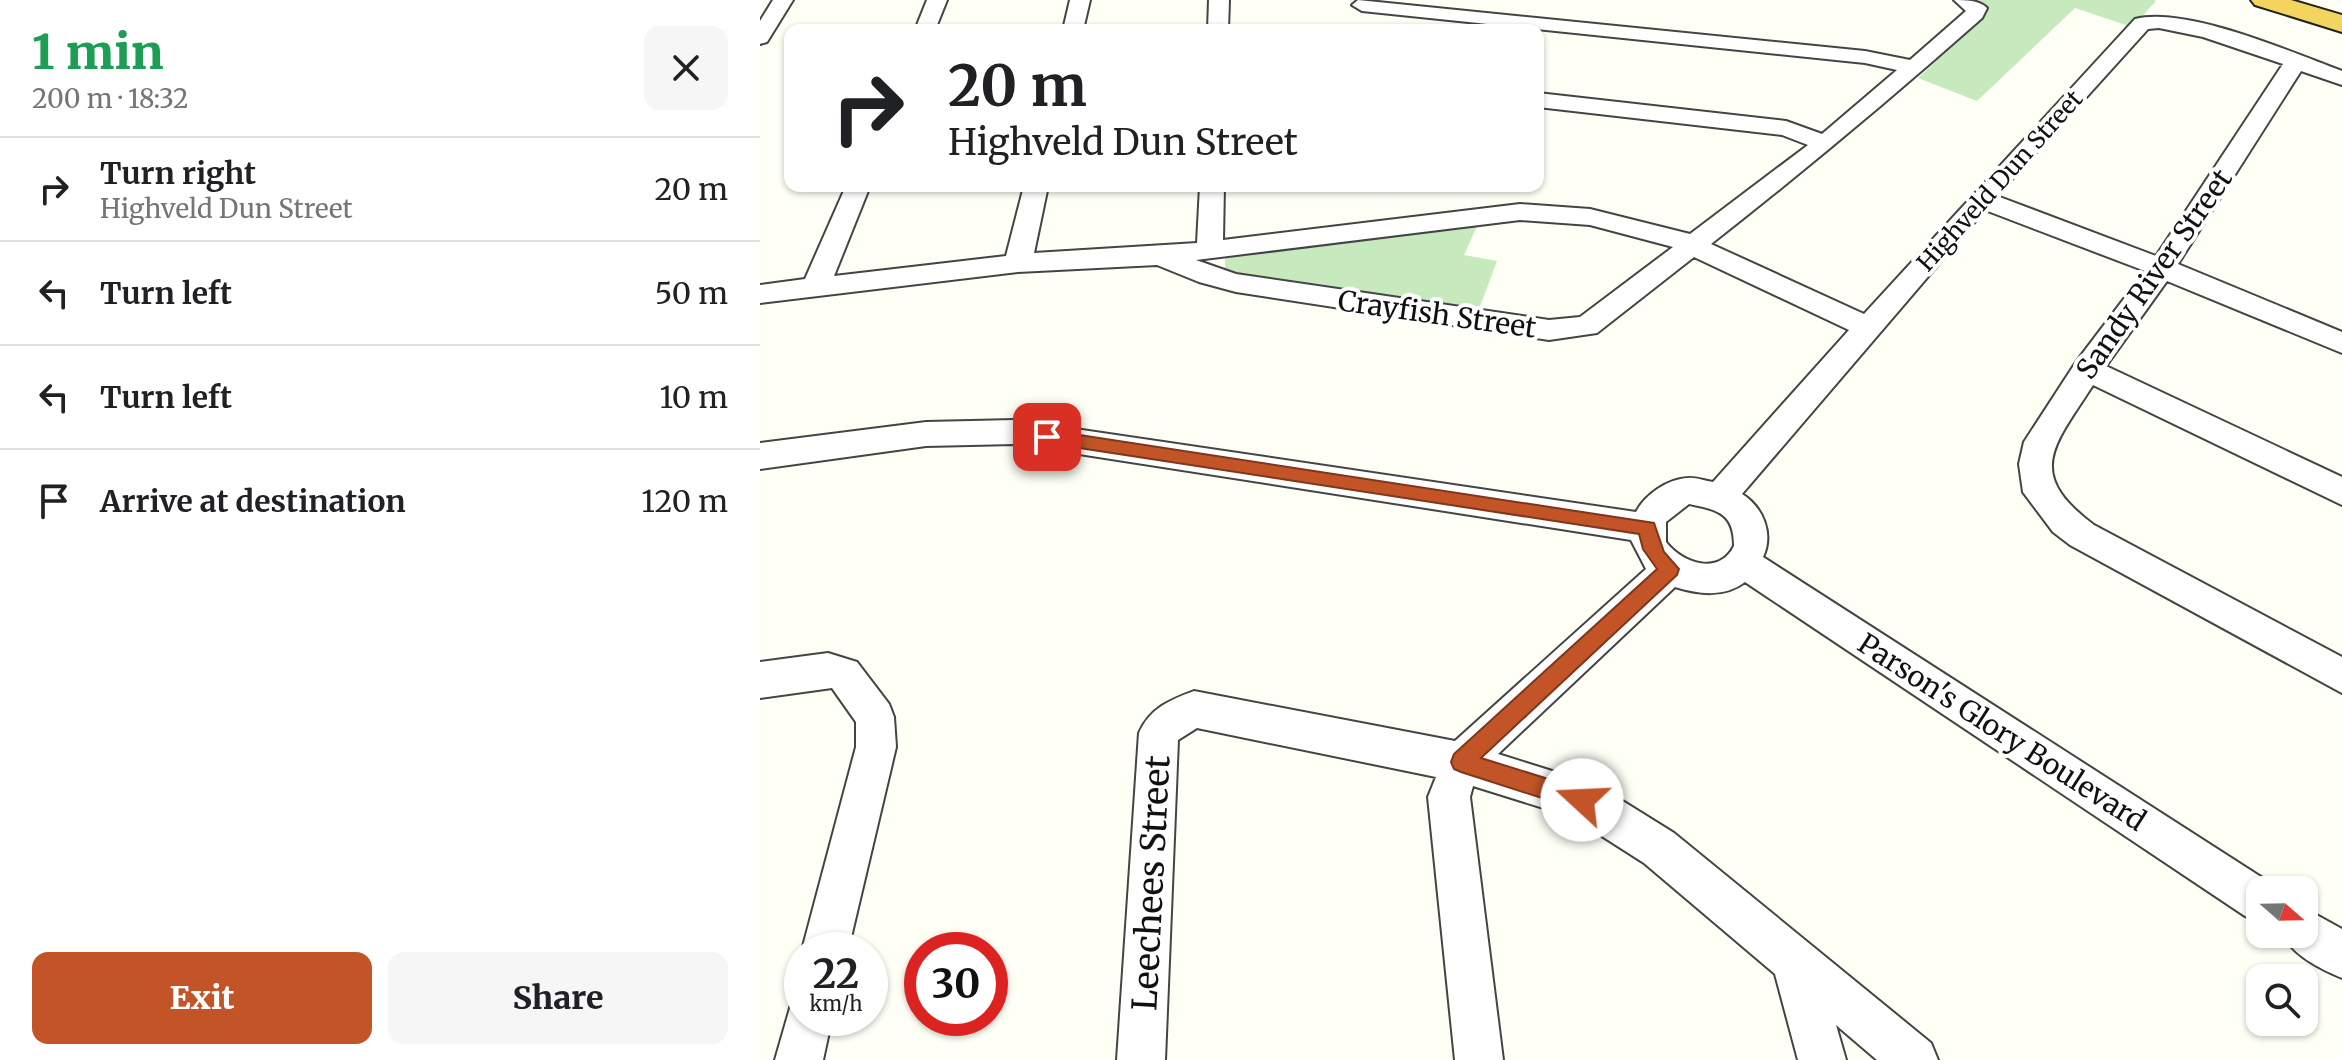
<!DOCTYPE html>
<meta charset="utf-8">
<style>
:root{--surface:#fff;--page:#f6f6f6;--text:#202124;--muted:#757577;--line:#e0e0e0;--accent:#c25428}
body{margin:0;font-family:Merriweather,serif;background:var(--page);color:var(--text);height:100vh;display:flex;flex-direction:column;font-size:30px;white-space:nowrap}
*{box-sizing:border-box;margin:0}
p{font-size:26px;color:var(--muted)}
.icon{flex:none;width:44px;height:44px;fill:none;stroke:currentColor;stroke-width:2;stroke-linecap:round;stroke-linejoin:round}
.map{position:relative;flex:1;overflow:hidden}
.panel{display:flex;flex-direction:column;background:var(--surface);width:760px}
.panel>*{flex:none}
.top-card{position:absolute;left:24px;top:24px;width:760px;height:168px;border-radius:16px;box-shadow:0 2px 6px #0004;background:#fff;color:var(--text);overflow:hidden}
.needle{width:52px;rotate:110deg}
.tools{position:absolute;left:1486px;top:876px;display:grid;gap:16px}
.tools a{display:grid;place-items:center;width:72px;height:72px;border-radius:16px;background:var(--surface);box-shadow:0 2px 6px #0004;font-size:40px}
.speed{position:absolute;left:24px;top:932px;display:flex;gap:16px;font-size:40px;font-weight:700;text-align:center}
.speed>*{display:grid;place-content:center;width:104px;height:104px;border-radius:50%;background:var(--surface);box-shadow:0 2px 6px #0004;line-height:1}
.speed small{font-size:20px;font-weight:400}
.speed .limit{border:12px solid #d22;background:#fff;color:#111}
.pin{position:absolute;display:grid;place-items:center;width:68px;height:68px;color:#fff;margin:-34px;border-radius:16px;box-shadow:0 4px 12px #0006}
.me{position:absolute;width:88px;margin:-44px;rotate:290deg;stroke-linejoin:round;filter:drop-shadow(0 0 6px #0008)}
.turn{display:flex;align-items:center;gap:28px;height:168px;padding:0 32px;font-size:36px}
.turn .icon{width:104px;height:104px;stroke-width:2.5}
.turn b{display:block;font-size:56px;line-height:68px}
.round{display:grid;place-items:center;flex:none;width:84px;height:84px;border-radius:16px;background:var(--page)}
.head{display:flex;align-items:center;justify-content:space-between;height:136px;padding:0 32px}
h1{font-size:48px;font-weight:800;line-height:60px;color:#1e9e55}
.primary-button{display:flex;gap:16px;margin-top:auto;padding:16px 32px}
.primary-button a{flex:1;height:92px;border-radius:16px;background:var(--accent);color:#fff;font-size:32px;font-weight:800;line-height:92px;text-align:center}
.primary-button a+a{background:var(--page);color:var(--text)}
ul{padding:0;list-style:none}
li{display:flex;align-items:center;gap:24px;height:104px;padding:0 32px;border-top:2px solid var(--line)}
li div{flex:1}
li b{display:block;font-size:30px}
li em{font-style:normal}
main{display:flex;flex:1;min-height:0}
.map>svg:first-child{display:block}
</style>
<main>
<section class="panel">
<div class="head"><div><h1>1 min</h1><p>200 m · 18:32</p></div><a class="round"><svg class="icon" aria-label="close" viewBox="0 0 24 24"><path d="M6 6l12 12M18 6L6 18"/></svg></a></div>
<ul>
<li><svg class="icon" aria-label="right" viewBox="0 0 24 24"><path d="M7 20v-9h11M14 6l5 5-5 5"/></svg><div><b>Turn right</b><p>Highveld Dun Street</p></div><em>20 m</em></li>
<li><svg class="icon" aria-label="left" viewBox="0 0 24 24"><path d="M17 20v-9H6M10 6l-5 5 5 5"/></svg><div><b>Turn left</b></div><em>50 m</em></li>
<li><svg class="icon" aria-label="left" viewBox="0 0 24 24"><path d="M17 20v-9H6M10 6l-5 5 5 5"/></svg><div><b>Turn left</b></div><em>10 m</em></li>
<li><svg class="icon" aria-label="arrive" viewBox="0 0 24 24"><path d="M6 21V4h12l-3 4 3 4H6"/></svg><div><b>Arrive at destination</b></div><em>120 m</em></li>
</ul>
<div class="primary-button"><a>Exit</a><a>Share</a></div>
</section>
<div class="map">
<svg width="1582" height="1060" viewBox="0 0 1582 1060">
<rect width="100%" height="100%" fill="#fefff5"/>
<g fill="#c6eabe">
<polygon points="1213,0 1394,0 1396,1 1372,27 1315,8 1217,101 1158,78 1223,18 1224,6"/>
<polygon points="717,226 704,255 737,261 719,309 479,276 465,270 465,259 484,250"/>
</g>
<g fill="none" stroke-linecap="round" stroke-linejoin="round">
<g stroke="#444" stroke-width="4">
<g id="minor">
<polygon points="13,0 33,0 7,42 0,44 0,21"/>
<polygon points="167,0 187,0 175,30 155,30"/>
<polygon points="310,0 330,0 323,30 303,30"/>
<polygon points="449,0 469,0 468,30 448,30"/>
<path d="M598,0L1105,51L1150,60L1206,11L1194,0C1206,0 1219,0 1227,8L1222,18C1134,96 1044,171 951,244L1104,314L1375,19C1426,6 1531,52 1582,71V85L1541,71L1418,264L1582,332V353L1407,281L1346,366L1582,477V505L1333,385C1294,446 1264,473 1334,525L1582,657V693L1310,545L1293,532L1263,492L1259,464L1264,442L1316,362L1385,271L1225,210L982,494C1003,507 1014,534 1003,557L1515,886L1517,890H1500V923L1485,916L985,582C964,598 938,594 915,587L738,754L837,785L914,833L1171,1043L1178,1060H1117L1076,1025L1086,1060H1038L1015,974L884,863L812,817L713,786L710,797L743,1060H695L668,797L676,777L437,728L418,740L405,1060H357L379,733C390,708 410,700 434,691L695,741L886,569L871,540L255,444L166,446L0,469V443L166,422L255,420L876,512C885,495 907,479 928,478C935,477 945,481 953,482L1089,330L934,257L837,333L789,340L476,292L439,282L397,265L258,272L0,303V285L45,279L86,186H110L74,276L246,256L264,186H288L274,253L437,243L440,186H464L463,240L760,204L830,209L930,234L1048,145L1022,135L778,107V93L1026,121L1062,134L1137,70L1105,63L602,11L592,5ZM1399,28L1443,37L1523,64L1396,256L1237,196L1388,29ZM760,220L830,225L913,247L820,317L789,320L476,274L436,260ZM929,504C958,510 974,513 974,546C959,576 922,563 906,542V522Z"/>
<polygon points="68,653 97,662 129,704 134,717 136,747 88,950 42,950 96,747 96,722 72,688 0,698 0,662"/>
<path d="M1544,908L1582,929V978C1561,969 1532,955 1523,934H1544Z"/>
<polygon points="42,997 42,1018 72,1018 63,1060 15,1060 32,1001"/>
</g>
</g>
<g stroke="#222" stroke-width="4">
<polygon id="motorway" points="1491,0 1531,0 1582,15 1582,32 1495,5"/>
</g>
<use href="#minor" fill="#fff" fill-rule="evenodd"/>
<use href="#motorway" fill="#f3d45f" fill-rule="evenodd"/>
</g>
<polygon fill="#c25428" stroke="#7e371a" stroke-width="2" points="287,430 894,523 904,552 919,569 917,575 721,758 830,792 833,800 830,808 822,811 701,772 694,769 691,762 694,754 897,569 883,549 879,534 287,443 278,437"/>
<g text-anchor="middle" stroke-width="8" stroke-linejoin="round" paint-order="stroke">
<g font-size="24" fill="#111" stroke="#fff">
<text transform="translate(1240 181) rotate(-48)" y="8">Highveld Dun Street</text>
</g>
<g font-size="28" fill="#111" stroke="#fff">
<text transform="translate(1394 274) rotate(-55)" y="10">Sandy River Street</text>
<text transform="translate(677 314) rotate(8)" y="10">Crayfish Street</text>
<text transform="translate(1242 732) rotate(33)" y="10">Parson's Glory Boulevard</text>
</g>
<g font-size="34" fill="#111" stroke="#fff">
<text transform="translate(391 883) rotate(-87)" y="12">Leechees Street</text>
</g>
</g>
</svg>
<div class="tools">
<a><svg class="needle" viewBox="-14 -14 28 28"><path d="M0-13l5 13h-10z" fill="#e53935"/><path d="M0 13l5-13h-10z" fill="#757577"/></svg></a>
<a><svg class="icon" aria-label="search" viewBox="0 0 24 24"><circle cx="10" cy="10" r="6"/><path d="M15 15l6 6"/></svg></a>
</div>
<div class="speed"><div>22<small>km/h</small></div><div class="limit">30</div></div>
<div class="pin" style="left:287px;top:437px;background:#d93025"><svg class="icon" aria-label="arrive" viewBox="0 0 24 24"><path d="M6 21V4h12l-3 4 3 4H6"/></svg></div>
<svg class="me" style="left:822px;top:800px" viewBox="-20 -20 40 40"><circle r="19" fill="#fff"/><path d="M0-13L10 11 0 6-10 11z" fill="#c25428"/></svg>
<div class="top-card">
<div class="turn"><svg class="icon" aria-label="right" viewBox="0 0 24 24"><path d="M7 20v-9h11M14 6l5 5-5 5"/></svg><div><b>20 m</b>Highveld Dun Street</div></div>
</div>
</div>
</main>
